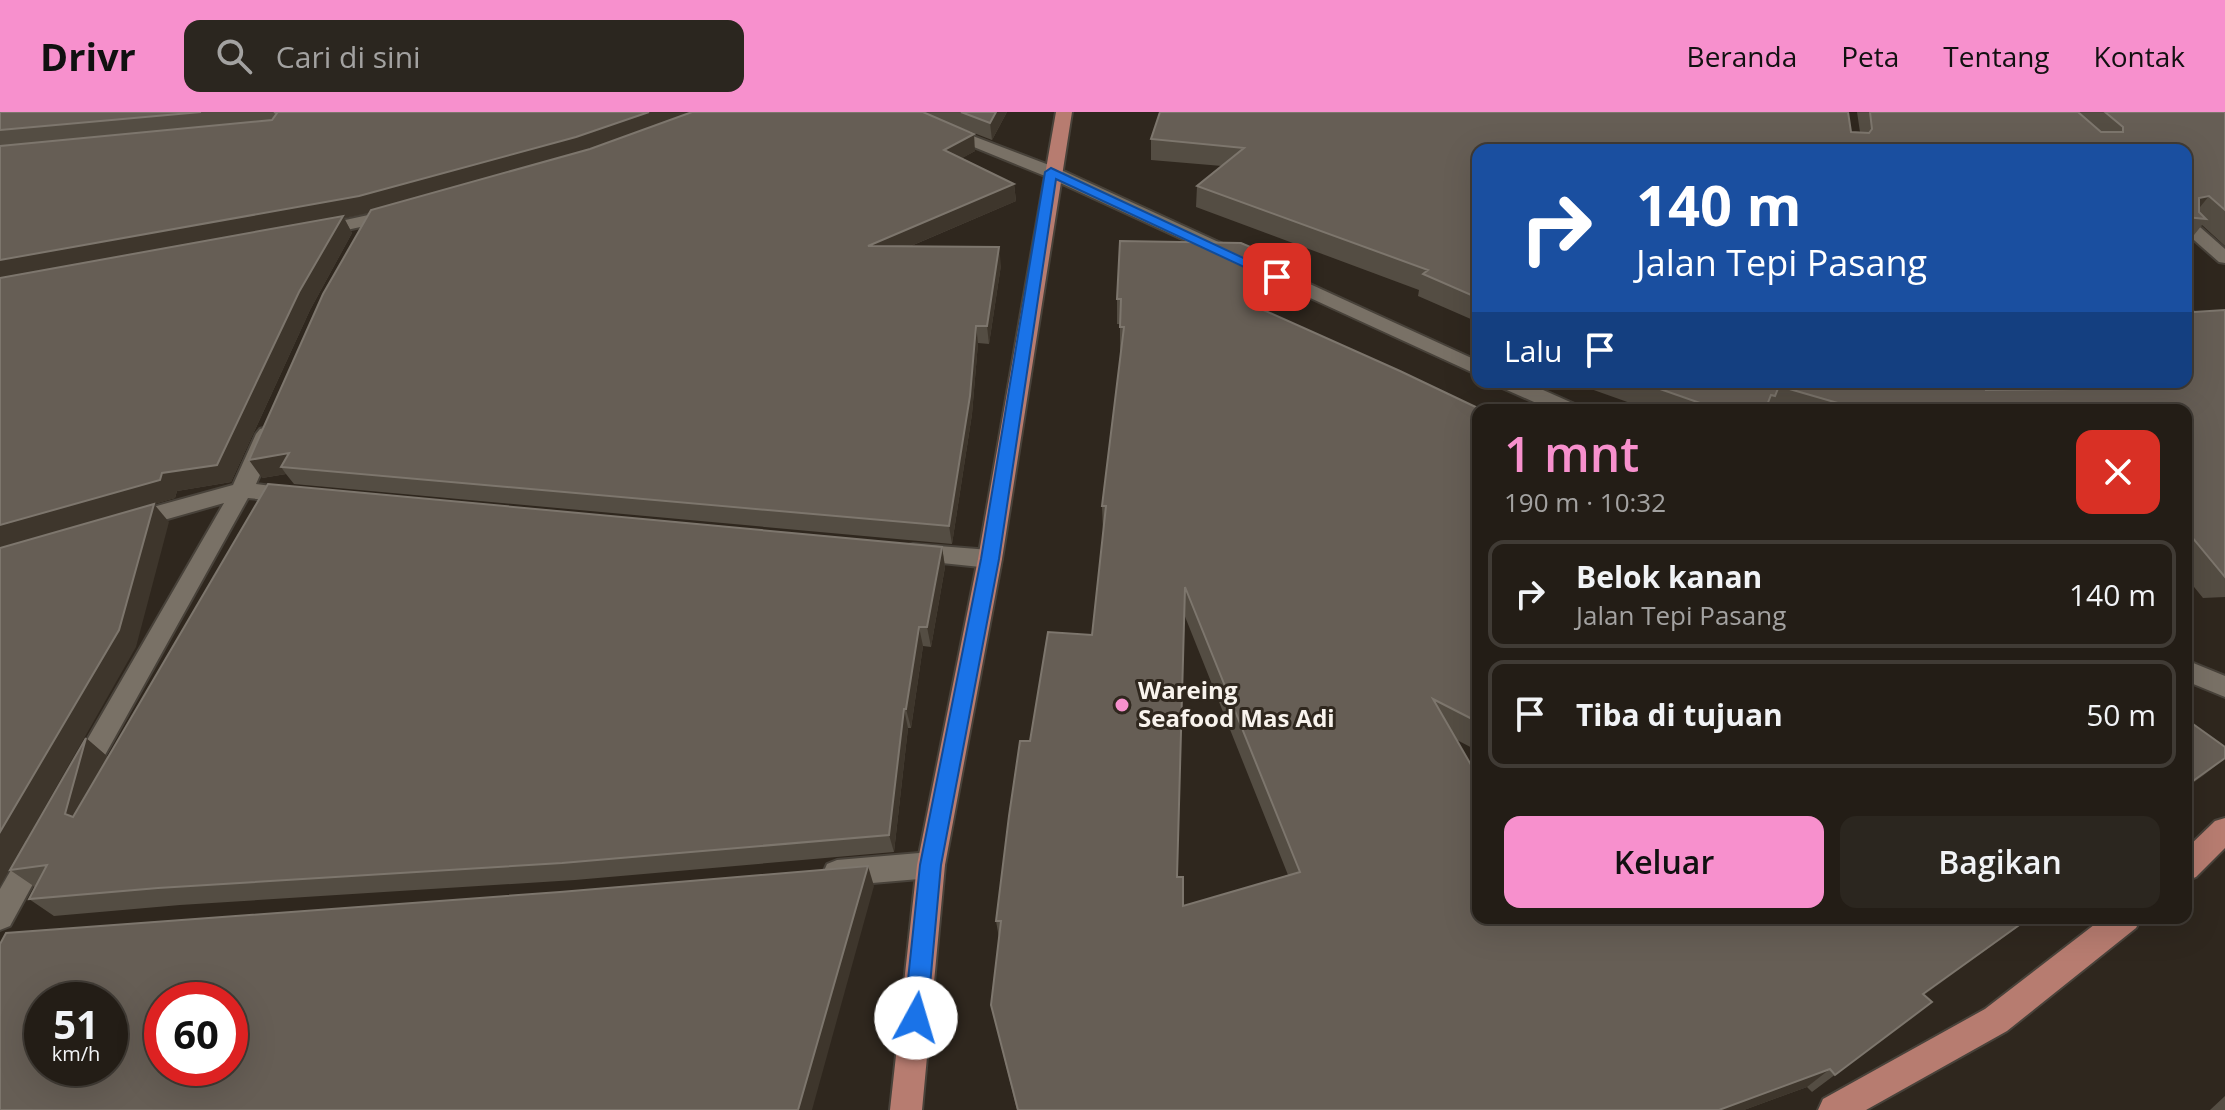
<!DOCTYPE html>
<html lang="id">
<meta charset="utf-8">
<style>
:root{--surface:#231d16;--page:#2b261f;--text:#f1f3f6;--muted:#a3a2a1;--line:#403b35;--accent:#f790cd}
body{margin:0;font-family:"Open Sans",sans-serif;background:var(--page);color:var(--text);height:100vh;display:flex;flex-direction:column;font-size:30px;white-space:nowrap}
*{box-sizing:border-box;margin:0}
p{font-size:26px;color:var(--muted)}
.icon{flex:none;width:44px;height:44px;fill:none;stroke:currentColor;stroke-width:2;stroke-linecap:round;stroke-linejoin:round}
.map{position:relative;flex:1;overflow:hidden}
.drawer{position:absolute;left:1472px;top:292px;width:720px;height:520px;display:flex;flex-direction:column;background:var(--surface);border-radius:16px;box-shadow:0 8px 32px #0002,0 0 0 2px var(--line)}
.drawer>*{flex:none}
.hud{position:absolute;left:1472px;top:32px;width:720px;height:244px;border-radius:16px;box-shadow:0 8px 32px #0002,0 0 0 2px var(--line);background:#1a4fa0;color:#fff;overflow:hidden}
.speed{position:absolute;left:24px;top:870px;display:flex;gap:16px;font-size:40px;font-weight:700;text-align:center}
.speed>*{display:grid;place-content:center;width:104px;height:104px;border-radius:50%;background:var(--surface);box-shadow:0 8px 32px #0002,0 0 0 2px var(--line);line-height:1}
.speed small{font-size:20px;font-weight:400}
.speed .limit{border:12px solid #d22;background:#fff;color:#111}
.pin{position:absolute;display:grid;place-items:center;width:68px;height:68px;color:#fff;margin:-34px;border-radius:16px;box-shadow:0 4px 12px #0006}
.me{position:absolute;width:88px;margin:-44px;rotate:6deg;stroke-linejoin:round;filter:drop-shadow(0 0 6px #0008)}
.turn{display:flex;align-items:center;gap:28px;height:168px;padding:0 32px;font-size:36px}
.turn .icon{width:104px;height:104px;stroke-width:2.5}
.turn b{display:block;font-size:56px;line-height:68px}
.then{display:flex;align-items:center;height:76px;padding:0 32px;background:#0003;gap:16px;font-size:30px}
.round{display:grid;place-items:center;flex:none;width:84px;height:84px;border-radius:16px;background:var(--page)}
.head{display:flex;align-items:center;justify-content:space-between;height:136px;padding:0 32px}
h1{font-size:48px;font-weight:600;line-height:60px;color:var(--accent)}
.primary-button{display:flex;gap:16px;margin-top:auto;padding:16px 32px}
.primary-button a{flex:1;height:92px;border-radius:16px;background:var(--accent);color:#111;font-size:32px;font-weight:600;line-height:92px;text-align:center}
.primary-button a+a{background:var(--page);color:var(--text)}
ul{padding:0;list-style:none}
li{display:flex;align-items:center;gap:24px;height:108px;margin:0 16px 12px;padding:0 16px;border:4px solid var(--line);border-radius:16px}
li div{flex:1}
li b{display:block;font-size:30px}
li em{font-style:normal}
header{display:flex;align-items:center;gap:48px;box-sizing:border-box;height:112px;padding:0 40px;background:var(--accent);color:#111}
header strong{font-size:38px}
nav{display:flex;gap:44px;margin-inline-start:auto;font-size:28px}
.search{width:560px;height:72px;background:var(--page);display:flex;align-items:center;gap:20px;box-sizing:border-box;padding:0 28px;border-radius:16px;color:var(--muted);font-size:30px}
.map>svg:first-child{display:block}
</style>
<header>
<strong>Drivr</strong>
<div class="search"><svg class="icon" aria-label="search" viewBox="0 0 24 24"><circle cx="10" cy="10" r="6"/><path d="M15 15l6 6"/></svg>Cari di sini</div>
<nav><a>Beranda</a><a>Peta</a><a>Tentang</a><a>Kontak</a></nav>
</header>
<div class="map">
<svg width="2225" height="998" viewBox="0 0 2225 998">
<rect width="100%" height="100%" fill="#2f271e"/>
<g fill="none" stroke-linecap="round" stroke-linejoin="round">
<g stroke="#48423a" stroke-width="4">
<g id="minor">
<polygon points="888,0 910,0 1057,56 1478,249 1478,263 1045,64"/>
<polygon points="396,97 405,102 402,106 319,124 310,119 313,115"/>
<polygon points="2186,107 2192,108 2225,137 2225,151 2219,150 2186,121"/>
<polygon points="1497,270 1525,270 1577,293 1580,298 1552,298 1500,275"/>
<polygon points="1998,270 2018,270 2015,298 1995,298"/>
<polygon points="267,315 274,317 278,322 256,372 303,378 306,383 303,388 295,391 248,386 90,670 81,673 72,670 68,662 72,654 224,391 132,417 124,415 121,409 124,403 233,373 256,322 260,317"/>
<polygon points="913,432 990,438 998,441 1002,447 998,453 990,456 913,448 905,446 901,440 905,434"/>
<polygon points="2186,548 2225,564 2225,585 2186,569"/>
<polygon points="37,726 47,730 51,739 10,814 0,818 0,777 27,730"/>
<polygon points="931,740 941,744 945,753 941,762 931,766 837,774 827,770 823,761 827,752 837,748"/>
</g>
</g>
<g stroke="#48423a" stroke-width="4">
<g id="major">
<polygon points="1056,0 1072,0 1002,447 945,753 922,998 890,998 917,753 978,447"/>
<polygon points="2225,706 2225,736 2196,765 2186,769 2186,737 2215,709"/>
<polygon points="2103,806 2141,806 2136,816 2007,919 1866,998 1818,998 1823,987 1985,897"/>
</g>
</g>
<use href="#minor" fill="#797166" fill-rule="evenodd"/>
<use href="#major" fill="#b77c70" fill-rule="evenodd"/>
</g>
<g fill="#544d43" fill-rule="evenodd">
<polygon points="0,0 1007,0 992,28 961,16 975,39 962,46 1014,72 1016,89 911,134 1001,153 989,232 978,231 972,302 952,432 294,372 286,362 262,366 369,101 344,106 352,121 310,198 231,370 177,379 175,386 0,436"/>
<polygon points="1857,0 2225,0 2225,134 2202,113 2190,128 2186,128 2186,38 1478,38 1478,203 1473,208 1418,184 1419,178 1196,95 1197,74 1222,54 1151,48 1151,27 1860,20"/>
<path d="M1117,187L1259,196L1478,298V639L1457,628L1478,806L1924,883L1932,890L1812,980L1807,975L1744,998H1017L991,893L999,826L996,809L1030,629L1092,523L1103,419L1102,394L1121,241L1120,240V212H1117ZM1184,502L1288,763L1183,794L1177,765Z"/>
<polygon points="2225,198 2225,485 2203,486 2186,465 2186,298 1778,298 1769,295 1767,298 1650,298 1588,276 1590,270 1987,270 1986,278 2120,276 2118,275 2121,270 2186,270 2194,200"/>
<polygon points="942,435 945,455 931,535 923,534 911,616 908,616 894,740 575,768 180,793 54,804 29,787 35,775 10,758 86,626 108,645"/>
<polygon points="2225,984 2225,998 2210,998"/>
</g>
<g fill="#3e362c">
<polygon points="649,0 703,0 582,42 368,101 344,106 352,121 310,198 231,370 177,379 175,386 0,436 0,148"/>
<polygon points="996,0 1007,0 992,28 990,11"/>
<polygon points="974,22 975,39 946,55 944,38"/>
<polygon points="1014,72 1016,89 871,151 868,134"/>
<polygon points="2209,84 2192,105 2199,86"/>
<polygon points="999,135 1001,153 989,232 987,214"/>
<polygon points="1478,190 1478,203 1473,208"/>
<polygon points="976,214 978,231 972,302 952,432 949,414"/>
<polygon points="289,341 281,355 286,362 262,366 249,348"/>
<polygon points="154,392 169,410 136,535 0,774 0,720"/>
<polygon points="942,435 945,455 931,535 927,515"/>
<polygon points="919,515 923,534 911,616 906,597"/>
<polygon points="904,597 908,616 894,740 889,723"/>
<polygon points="86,626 108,645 88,720 65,702"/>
<polygon points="2225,646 2203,664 2186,676 2186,674"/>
<polygon points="868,754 874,774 812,998 798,998"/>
<polygon points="2029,806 2030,806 1898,902 1923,882"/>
<polygon points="1830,957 1807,975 1744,998 1719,998"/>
</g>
<g fill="#665e55" stroke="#7d766d" stroke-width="2" fill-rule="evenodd">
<polygon points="0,0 201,0 0,18"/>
<polygon points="274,0 649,0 576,25 359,84 0,148 0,34 272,8 277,1"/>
<polygon points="692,0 923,0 974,22 944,38 1014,72 868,134 999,135 987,214 976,214 970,284 949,414 281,355 289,341 249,348 323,182 371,98 590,37"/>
<polygon points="961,0 996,0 990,11"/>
<polygon points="1160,0 1848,0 1851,20 1869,21 1872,17 1870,0 2078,0 2101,20 2123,20 2123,15 2105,0 2225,0 2225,98 2209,84 2199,86 2199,100 2206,107 2186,105 2186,38 1478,38 1478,186 1423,162 1428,158 1197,74 1244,36 1151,27"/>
<polygon points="343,104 299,180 217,353 162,361 160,368 0,413 0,166"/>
<path d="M1120,129L1241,131L1255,137L1259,196L1400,259L1482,298H1478V610L1433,587L1478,665V806H2029L1923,882L1932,890L1835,963L1830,957L1719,998H1018L991,893L1001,809H996L1009,704L1020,629H1030L1048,520L1092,523L1106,394H1102L1124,215H1120L1121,187H1117ZM1185,475L1300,760L1183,794V765H1177Z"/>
<polygon points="2186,188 2194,200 2225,198 2225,465 2186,418 2186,298 1862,298 1779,274 1775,284 1771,283 1765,298 1720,298 1640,270 1987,270 1986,278 2161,276 2154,270 2186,270"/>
<polygon points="268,372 942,435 927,515 919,515 906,597 904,597 889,723 562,751 158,776 29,787 47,753 10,758 86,626 65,702 73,705"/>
<polygon points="154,392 119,518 0,720 0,436"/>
<polygon points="2186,607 2225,635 2225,646 2186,674"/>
<path d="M868,754L798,998H0V832L6,821L560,780ZM42,888H110V956H42ZM162,888H230V956H162Z"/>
</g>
<polygon fill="#1a73e8" stroke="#114b97" stroke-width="2" points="1051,56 1284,165 1272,168 1056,67 999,447 941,753 927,906 924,914 916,917 907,914 904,906 920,753 981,447 1045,60"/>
<circle fill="#f790cd" stroke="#2f271e" stroke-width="3" cx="1122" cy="593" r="8"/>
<g text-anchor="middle" stroke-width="6" stroke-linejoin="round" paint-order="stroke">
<g font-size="24" font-weight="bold" fill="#f8f3ed" stroke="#2f271e" text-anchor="start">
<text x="1138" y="587">Wareing<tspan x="1138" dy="28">Seafood Mas Adi</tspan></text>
</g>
</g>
</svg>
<div class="speed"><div>51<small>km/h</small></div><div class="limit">60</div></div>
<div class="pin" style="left:1277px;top:165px;background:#d93025"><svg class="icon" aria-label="arrive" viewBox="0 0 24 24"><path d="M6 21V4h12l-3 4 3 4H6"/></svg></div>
<svg class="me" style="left:916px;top:906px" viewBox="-20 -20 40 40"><circle r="19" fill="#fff"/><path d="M0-13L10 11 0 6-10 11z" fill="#1a73e8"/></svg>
<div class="hud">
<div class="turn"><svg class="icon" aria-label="right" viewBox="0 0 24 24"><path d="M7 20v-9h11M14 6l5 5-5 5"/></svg><div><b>140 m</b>Jalan Tepi Pasang</div></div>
<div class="then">Lalu<svg class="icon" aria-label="arrive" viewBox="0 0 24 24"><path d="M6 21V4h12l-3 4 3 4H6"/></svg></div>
</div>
<section class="drawer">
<div class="head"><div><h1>1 mnt</h1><p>190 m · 10:32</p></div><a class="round" style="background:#d93025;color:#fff"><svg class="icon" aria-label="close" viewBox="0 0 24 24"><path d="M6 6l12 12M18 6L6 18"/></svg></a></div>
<ul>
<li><svg class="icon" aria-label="right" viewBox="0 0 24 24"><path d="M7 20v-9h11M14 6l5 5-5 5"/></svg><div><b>Belok kanan</b><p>Jalan Tepi Pasang</p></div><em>140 m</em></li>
<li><svg class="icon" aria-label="arrive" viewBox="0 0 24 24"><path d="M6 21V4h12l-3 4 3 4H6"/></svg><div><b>Tiba di tujuan</b></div><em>50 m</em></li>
</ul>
<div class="primary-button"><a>Keluar</a><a>Bagikan</a></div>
</section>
</div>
